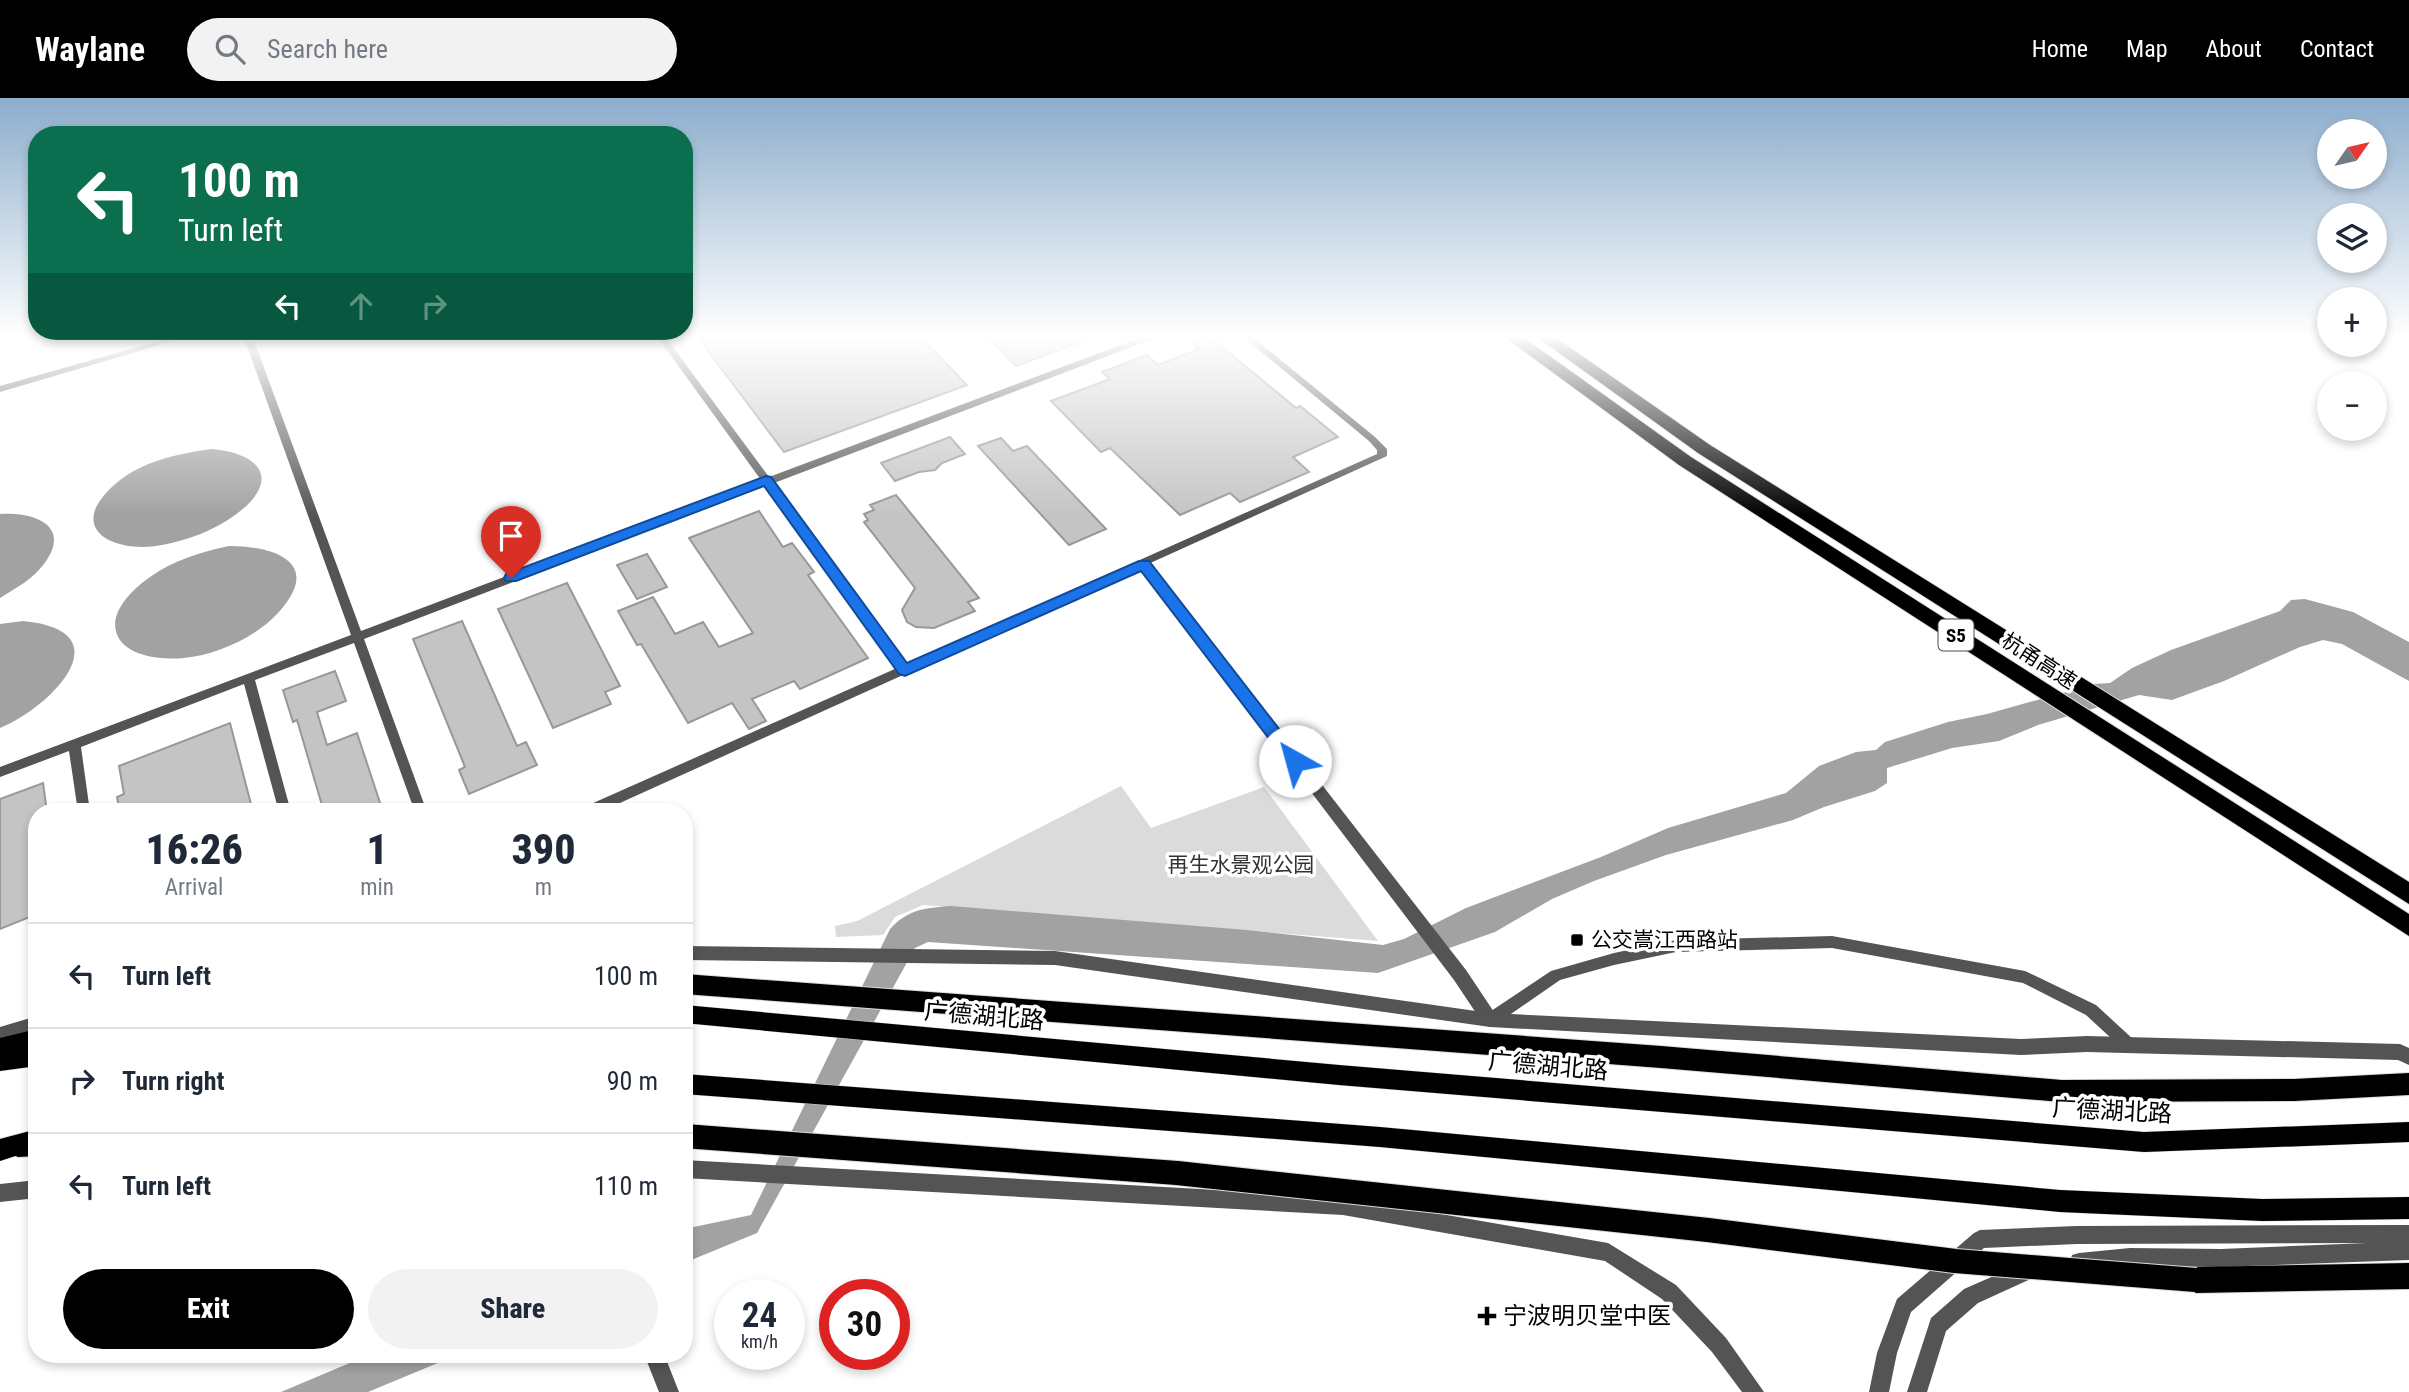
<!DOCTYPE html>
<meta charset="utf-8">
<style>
:root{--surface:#fff;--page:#f2f2f3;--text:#1f2937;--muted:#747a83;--line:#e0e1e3;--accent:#000}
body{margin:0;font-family:"Roboto Condensed","Noto Sans SC",sans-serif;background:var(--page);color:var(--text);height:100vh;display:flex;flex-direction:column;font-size:26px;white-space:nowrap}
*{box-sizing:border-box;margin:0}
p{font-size:23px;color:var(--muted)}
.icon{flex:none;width:38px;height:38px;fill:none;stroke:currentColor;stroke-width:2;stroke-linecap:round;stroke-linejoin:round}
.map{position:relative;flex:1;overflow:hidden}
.details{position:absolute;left:28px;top:705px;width:665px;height:560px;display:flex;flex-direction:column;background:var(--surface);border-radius:28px;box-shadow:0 4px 10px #0003}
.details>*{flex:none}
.banner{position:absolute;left:28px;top:28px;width:665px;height:214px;border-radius:28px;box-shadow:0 4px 10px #0003;background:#0b6e4f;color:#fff;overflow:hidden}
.needle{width:46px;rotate:56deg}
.tools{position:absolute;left:2317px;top:21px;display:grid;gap:14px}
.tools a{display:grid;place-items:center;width:70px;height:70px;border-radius:50%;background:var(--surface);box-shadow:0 4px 10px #0003;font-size:35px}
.speed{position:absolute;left:714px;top:1181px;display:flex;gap:14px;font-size:35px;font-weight:700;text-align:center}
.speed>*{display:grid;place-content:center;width:91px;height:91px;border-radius:50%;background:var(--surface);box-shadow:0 4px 10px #0003;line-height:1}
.speed small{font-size:18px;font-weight:400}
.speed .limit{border:10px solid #d22;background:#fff;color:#111}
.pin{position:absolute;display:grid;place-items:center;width:60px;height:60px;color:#fff;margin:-72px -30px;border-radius:50% 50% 50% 0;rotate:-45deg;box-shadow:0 0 7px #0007}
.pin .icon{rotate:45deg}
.me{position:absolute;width:77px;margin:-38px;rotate:322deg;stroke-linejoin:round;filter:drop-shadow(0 0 5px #0008)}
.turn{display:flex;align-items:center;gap:24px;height:147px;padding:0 35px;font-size:32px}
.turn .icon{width:91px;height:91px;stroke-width:2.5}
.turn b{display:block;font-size:49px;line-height:60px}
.lanes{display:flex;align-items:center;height:66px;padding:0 35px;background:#0003;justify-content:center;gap:35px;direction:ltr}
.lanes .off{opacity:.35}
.eta{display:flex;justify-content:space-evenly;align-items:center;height:119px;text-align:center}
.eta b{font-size:42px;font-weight:800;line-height:49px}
.primary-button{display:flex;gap:14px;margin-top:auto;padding:14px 35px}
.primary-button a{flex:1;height:80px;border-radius:42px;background:var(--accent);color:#fff;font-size:28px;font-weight:800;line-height:80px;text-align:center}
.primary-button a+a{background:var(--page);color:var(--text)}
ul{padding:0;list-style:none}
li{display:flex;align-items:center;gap:21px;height:105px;padding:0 35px;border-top:2px solid var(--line)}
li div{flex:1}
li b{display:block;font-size:26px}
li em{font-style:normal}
header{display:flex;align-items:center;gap:42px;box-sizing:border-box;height:98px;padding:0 35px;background:var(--accent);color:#fff}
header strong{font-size:33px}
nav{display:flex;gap:38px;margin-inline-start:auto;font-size:24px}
.search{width:490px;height:63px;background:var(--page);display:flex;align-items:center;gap:18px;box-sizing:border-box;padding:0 24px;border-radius:38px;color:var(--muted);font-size:26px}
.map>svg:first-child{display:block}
</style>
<header>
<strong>Waylane</strong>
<div class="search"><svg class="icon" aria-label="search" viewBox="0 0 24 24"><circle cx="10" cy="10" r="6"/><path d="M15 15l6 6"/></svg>Search here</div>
<nav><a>Home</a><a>Map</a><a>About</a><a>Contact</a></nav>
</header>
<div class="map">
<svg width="2409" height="1294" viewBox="0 0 2409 1294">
<rect width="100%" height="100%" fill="#fff"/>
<polygon fill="#dbdbdb" points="1121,688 1151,730 1264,689 1378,843 923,807 895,819 883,837 836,839 835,828 857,823"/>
<g fill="#a2a2a2">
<path d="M211,351C262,355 282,383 235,417C213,433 188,442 162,447C117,456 64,433 113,388C139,364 176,356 211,351Z"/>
<path d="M0,416C34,413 73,428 44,466C33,481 16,490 0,500Z"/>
<path d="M229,448C275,448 324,465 278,515C256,539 217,557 184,560C113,566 89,522 150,479C174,462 201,454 229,448Z"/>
<path d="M2305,501L2353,514L2409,544V583L2342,546L2323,542L2300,549L2224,583L2172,602L2139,597L2038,627L1999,643L1952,650L1887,670V685L1875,693L1824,709L1793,722L1666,757L1594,783L1552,801L1495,834L1378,875L928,844L915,850L757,1135L684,1165V1131L751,1117L890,831C909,811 924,810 951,808L1247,832L1383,847L1404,841L1466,810L1601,759L1668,730L1786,695L1819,668L1856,654L1876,652L1885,644L1948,624L1987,616L2094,586L2110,585L2132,570L2171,552L2280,513L2291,502Z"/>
<path d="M23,523C126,533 51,609 0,630V526Z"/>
<polygon points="371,1256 457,1257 368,1294 281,1294"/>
</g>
<g fill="#c4c4c4" stroke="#989898" stroke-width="2">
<polygon points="696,237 919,237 967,287 784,354"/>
<polygon points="985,237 1095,237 1095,239 1016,268"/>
<polygon points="1209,238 1296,310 1300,308 1338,339 1293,359 1309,374 1240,404 1230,395 1180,417 1110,350 1101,354 1051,303 1110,281 1102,274 1147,257 1158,267 1199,251 1191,245"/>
<polygon points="950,339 965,356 942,365 935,372 919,374 895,383 881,365"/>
<polygon points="1001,340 1013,353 1027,348 1106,431 1069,447 978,348"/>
<polygon points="896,397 979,500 968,504 975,513 934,530 916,529 907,524 902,512 915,490 864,424 868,422 864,416 874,412 870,407"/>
<polygon points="759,413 783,449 792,445 814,474 808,477 868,560 800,591 794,583 752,601 766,623 749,631 732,605 688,625 641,546 637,547 618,513 653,499 675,536 703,524 719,549 753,535 689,440"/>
<polygon points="647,456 667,489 637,501 617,467"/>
<polygon points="567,485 620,588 605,594 611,606 553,630 498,511"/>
<polygon points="462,523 517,648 526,644 537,667 469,696 459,672 465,669 413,541"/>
<polygon points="335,573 346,603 317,614 327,647 357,635 383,714 324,714 297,622 293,624 283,592"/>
<polygon points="230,625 253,714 120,714 117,699 124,696 119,668"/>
<polygon points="43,685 47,714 37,714 37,816 0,831 0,701"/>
</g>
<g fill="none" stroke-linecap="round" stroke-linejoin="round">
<g stroke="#dbdbdb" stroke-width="1">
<g id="primary">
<polygon points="684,907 1339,967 2144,1034 2409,1024 2409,1044 2144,1054 1339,987 684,925"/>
<polygon points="37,948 37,968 0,973 0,953"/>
<polygon points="684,976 1380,1029 2060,1092 2262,1101 2409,1099 2409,1121 2262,1123 2060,1114 1380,1049 684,996"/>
<polygon points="30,1033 37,1035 37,1051 0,1063 0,1041"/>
</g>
</g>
<g stroke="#dbdbdb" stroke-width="2">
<g id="trunk">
<polygon points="684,876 1661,948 2062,982 2294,981 2409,975 2409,997 2294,1003 2062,1004 1661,970 684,896"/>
<polygon points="37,931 37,951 0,960 0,940"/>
<polygon points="37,1034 37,1058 18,1059 9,1055 6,1047 9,1039"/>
<polygon points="2409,1165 2409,1191 2196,1195 2187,1191 2183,1182 2187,1173 2196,1169"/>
</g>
</g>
<g stroke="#dbdbdb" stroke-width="2">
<g id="motorway">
<polygon points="1502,237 1520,237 1691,359 2409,816 2409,838 1679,367"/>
<polygon points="1534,237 1552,237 1710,347 2409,784 2409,806 1698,355"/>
</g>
</g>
<g fill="#545454" fill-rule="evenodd">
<polygon points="180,237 194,237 0,294 0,288"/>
<polygon points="243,237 252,237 361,533 761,382 656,237 664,237 769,379 1147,237 1159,237 1158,239 774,385 907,566 1377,356 1377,352 1369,343 1241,237 1250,237 1375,339 1387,351 1387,358 600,714 581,714 582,710 897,570 765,388 364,541 427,714 415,714 354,545 255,582 291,714 279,714 244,586 81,649 90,714 78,714 69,653 0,679 0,669 351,537"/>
<polygon points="1832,838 2025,873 2096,907 2134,942 2136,947 2134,952 2129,954 2124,952 2086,917 2023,885 1832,850 1676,854 1614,867 1560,882 1495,927 1490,928 1485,927 1483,922 1485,917 1551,873 1614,855 1676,842"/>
</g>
<g fill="#545454" fill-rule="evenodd">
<polygon points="1144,462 1148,463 1466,872 1496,917 1498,922 1496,927 1490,929 1484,927 1454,882 1140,469 1138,466 1140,463"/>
<polygon points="644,1256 664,1256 679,1294 659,1294"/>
</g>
<g fill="#545454" fill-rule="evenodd">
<polygon points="684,848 1055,853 1490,915 2021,941 2087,938 2400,946 2409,950 2409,967 2398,962 2087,954 2021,957 1490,929 1055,867 684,862"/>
<polygon points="37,918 37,932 0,945 0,929"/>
<polygon points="684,1062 1343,1099 1608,1145 1676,1187 1726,1240 1764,1294 1742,1294 1712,1254 1662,1201 1605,1163 1343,1117 684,1080"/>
<polygon points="37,1082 37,1100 0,1104 0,1086"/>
<polygon points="2409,1127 2409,1162 2221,1169 2130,1168 2079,1173 2072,1171 2070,1164 2072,1157 2079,1155 2130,1150 2221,1151 2368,1145 2077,1146 1984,1150 1911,1214 1897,1255 1889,1294 1869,1294 1877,1255 1897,1201 1974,1135 1980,1132 2077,1128"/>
<polygon points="2028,1163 2035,1165 2037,1172 2035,1179 1978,1205 1946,1233 1927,1294 1907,1294 1931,1220 1964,1191"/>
</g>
<use href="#primary" fill="#000" fill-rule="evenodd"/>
<use href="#trunk" fill="#000" fill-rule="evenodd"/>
<use href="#motorway" fill="#000" fill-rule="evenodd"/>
<g stroke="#dbdbdb" stroke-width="26" stroke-linecap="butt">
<polyline id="trunk-bridge" points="684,1038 1177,1075 1708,1132 1955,1163 2196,1182"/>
</g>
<use href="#trunk-bridge" stroke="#000" stroke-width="24"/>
</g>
<linearGradient id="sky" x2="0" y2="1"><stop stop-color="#8cadcc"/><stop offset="0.57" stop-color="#fff"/><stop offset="1" stop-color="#fff" stop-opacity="0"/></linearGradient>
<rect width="2409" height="418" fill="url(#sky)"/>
<polygon fill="#1a73e8" stroke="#114b97" stroke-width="2" points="766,378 771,379 907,565 1139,463 1149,463 1300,658 1303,663 1300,667 1289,667 1141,473 905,578 899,576 764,388 516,483 506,483 504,480 506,476"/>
<g fill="#000" stroke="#fff" stroke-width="2.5">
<rect x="1570" y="835" width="14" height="14" rx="3.5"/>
<path d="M1483.5 1207.5h7v7h7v7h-7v7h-7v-7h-7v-7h7z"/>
</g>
<g text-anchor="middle" stroke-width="7" stroke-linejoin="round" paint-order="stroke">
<rect fill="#fff" stroke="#4c4c4c" stroke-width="2" x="1938.5" y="521.5" width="35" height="31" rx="5"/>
<g font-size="19" font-weight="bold" fill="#000">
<text x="1956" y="544">S5</text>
</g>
<g font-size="21" fill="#000" stroke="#fff">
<text transform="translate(2039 563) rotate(33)" y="7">杭甬高速</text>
</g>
<g font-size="21" fill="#323232" stroke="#fff">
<text x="1241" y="774">再生水景观公园</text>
</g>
<g font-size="21" fill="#000" stroke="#fff" text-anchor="start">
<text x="1591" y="849">公交嵩江西路站</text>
</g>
<g font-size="24" fill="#000" stroke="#fff">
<text transform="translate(984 918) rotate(5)" y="8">广德湖北路</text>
<text transform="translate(1548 968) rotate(5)" y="8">广德湖北路</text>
<text transform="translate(2112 1013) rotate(3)" y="8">广德湖北路</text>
</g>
<g font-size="24" fill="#000" stroke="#fff" text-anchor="start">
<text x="1503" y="1226">宁波明贝堂中医</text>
</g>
</g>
</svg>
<div class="tools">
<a><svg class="needle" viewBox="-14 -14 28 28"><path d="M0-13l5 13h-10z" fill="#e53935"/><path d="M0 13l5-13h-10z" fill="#747a83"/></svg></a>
<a><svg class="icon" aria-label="layers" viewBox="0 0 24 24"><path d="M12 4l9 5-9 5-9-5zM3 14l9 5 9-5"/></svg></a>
<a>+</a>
<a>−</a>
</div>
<div class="speed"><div>24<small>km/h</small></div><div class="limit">30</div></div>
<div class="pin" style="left:511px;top:480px;background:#d93025"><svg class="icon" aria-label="arrive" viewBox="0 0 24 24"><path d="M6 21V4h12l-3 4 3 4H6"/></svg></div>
<svg class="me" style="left:1295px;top:663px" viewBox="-20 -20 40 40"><circle r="19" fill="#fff"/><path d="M0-13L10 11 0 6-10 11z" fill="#1a73e8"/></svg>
<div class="banner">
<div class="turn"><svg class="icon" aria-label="left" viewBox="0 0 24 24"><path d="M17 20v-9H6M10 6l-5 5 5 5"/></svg><div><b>100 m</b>Turn left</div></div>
<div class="lanes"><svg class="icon" aria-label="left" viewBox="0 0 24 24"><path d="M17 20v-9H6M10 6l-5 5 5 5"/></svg><svg class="icon off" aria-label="ahead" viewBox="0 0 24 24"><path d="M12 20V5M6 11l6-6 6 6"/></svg><svg class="icon off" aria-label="right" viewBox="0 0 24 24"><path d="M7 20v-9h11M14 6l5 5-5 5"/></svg></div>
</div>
<section class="details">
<div class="eta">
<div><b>16:26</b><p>Arrival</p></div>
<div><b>1</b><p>min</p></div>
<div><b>390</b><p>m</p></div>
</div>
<ul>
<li><svg class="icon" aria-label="left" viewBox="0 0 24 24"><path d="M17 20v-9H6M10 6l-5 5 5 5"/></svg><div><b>Turn left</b></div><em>100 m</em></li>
<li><svg class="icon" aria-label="right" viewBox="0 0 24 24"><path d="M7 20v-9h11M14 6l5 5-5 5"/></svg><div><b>Turn right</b></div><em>90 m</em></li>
<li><svg class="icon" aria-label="left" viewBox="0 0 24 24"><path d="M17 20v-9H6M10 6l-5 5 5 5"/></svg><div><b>Turn left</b></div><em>110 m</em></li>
</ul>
<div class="primary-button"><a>Exit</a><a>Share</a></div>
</section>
</div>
